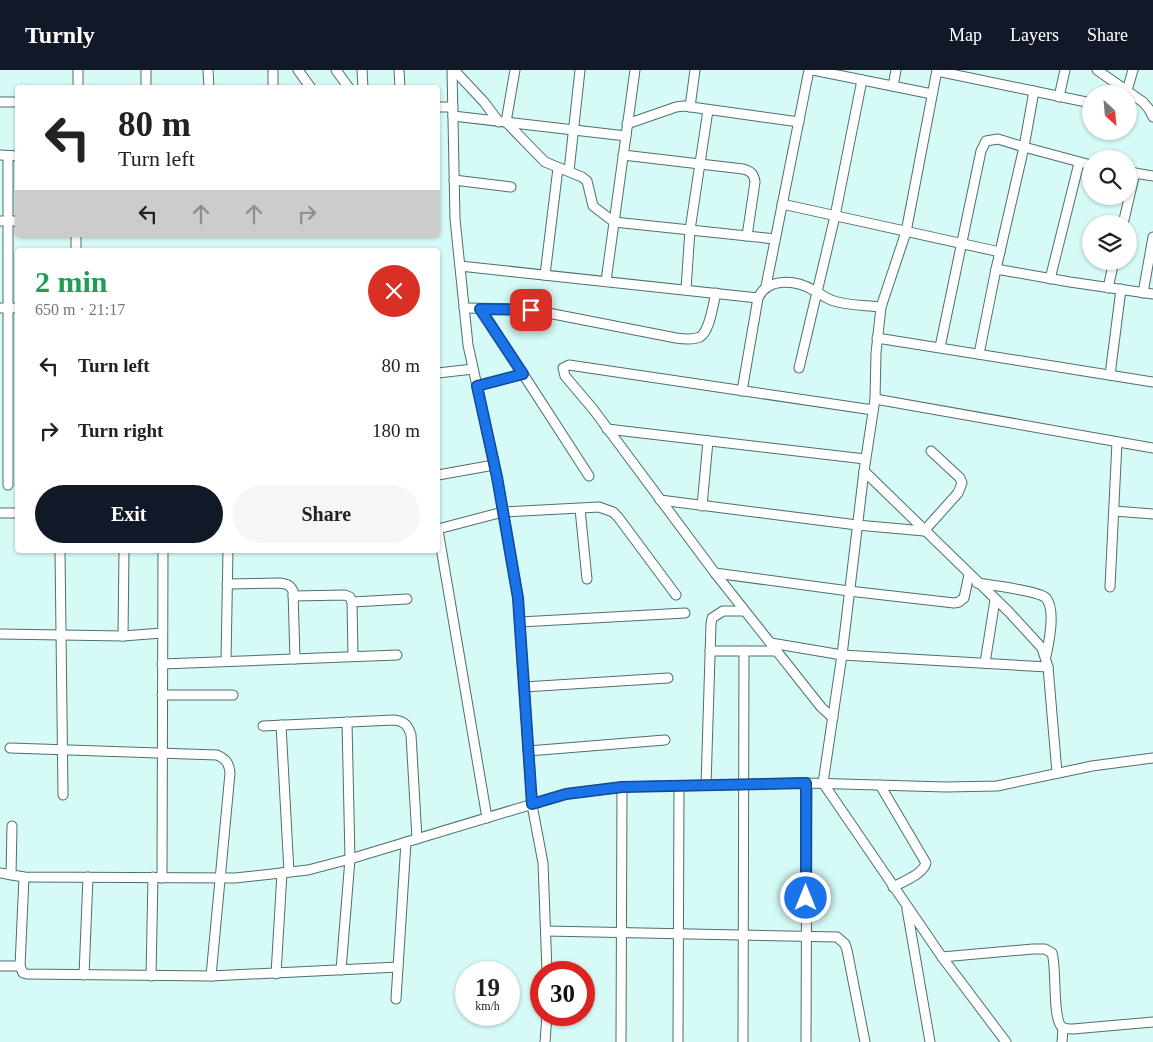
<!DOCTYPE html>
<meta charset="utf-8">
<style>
:root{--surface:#fff;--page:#f6f6f6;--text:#222;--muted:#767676;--accent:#111827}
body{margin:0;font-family:"Times New Roman",serif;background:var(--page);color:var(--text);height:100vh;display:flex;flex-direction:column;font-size:19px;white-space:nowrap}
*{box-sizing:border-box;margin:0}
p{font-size:16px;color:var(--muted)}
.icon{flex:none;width:28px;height:28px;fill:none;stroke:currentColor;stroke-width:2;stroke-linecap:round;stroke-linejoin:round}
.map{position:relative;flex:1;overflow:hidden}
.drawer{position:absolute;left:15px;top:178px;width:425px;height:305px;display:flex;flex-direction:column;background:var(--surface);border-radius:5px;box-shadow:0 1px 4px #0004}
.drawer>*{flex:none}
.hud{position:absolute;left:15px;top:15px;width:425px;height:152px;border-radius:5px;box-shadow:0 1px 4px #0004;background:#fff;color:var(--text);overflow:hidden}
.needle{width:32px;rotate:154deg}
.controls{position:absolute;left:1082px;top:15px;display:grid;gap:10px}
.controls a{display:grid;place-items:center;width:55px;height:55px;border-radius:50%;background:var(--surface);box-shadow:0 1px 4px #0004;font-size:25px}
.speed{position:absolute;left:455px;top:891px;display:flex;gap:10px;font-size:25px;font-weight:700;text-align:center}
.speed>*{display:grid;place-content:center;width:65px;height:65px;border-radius:50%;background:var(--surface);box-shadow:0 1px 4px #0004;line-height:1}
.speed small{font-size:12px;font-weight:400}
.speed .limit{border:8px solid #d22;background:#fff;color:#111}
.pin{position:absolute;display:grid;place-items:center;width:42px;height:42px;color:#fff;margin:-21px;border-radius:10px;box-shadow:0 2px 8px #0006}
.me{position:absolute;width:55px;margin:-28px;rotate:0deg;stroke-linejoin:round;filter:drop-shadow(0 0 4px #0008)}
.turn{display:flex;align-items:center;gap:18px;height:105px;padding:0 20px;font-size:22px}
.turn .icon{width:65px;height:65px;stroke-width:2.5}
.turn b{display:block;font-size:35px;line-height:42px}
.lanes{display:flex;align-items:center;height:48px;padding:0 20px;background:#0003;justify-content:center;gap:25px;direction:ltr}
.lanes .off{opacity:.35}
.round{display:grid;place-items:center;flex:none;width:52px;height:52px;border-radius:26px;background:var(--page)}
.overview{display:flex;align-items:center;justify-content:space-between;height:85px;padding:0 20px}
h1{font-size:30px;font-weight:700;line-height:38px;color:#1e9e55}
.cta{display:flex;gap:10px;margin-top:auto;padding:10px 20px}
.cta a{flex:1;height:58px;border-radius:30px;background:var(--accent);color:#fff;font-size:20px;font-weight:700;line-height:58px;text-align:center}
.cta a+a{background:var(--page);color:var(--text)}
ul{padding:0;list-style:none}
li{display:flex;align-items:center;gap:15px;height:65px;padding:0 20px}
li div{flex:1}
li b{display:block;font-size:19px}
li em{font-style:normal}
header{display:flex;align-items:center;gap:30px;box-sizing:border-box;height:70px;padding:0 25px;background:var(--accent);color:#fff}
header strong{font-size:24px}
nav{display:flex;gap:28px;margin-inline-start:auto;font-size:18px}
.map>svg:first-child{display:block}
</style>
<header>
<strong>Turnly</strong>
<nav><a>Map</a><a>Layers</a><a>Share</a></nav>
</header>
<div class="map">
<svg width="1153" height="972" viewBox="0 0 1153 972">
<rect width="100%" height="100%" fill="#d6faf6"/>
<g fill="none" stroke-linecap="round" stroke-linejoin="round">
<g stroke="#4f6f6c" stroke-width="11">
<g id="minor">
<polyline points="146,0 146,18"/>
<polyline points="208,0 209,18"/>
<polyline points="273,0 273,18"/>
<polyline points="298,0 311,18"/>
<polyline points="336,0 349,18"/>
<polyline points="362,0 363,18"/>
<polyline points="399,0 400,18"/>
<polyline points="452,0 455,149 468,275 497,407 518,528 532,735 543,793 547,902"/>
<polyline points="454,0 484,32 499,52"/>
<polyline points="515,0 506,52 545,92 582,107 587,111 593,136 614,152 775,169"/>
<polyline points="813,0 932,24"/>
<polyline points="1097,0 1143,32 1149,39 1153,47"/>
<polyline points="937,1 1091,33"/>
<polyline points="893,16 896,0"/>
<polyline points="78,18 78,0"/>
<polyline points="1126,24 1133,0"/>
<polyline points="1059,27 1065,0"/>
<polyline points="0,32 18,32"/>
<polyline points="438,37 453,37"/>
<polyline points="690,37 695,0"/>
<polyline points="453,46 626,66"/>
<polyline points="627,54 676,37 684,36 799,52"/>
<polyline points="0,85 18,86"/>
<path d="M623,85L743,99C751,101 754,104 755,112L747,166"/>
<polyline points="569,101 580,0"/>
<polyline points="1129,102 1153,106"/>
<polyline points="454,110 511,117"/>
<polyline points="782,134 1000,182"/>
<polyline points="0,151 18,151"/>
<polyline points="1123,154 1135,103"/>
<polyline points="76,180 76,165"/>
<polyline points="460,196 758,228"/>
<polyline points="996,199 1070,212 1153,224"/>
<polyline points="545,205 558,98"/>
<polyline points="1050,209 1079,93"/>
<polyline points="606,211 635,0"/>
<polyline points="766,216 809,0"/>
<polyline points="1108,218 1114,191"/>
<polyline points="686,219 690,160 708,40"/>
<polyline points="1143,223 1153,167"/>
<polyline points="0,238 18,238"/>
<path d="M464,238L519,239L543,242L676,268C683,269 693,270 700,267C710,261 713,234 716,223"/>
<polyline points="481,239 589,406"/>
<polyline points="877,268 1153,312"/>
<polyline points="940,277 981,81 986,71 998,69 1024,77 1091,95"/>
<polyline points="979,284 996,199 1024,77 1034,21"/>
<polyline points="799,298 835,146 862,10"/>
<polyline points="438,303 473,299"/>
<polyline points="1110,305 1121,219"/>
<polyline points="477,316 523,304"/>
<path d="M742,321L758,228C768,207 796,210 813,220C819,223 824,227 831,230C846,236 865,235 881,237"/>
<polyline points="875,329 1153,378"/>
<polyline points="607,359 865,389"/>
<polyline points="864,401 875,329 876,283 881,237 906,162 937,0"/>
<polyline points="438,405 494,395"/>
<polyline points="8,415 8,86"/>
<polyline points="660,430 857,455 924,461 958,423 962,413 960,408 931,381"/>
<polyline points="702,436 708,371"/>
<polyline points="580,439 587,509"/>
<polyline points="1114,441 1153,444"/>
<polyline points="0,443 18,443"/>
<polyline points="438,459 503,442 599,437 613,442 618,447 676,525"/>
<polyline points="438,460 487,748"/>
<polyline points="60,480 63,725"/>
<polyline points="715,503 849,521 954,533 959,532 964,528 969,505"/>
<path d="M977,513C990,515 1039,521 1046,528C1056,540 1049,572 1046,586"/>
<path d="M227,514L280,513C287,514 290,515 293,521L295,589"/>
<polyline points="1110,517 1117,372"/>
<polyline points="293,526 345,525 350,527 352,532"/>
<polyline points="520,552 685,543"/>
<polyline points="0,564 123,566 162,563"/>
<polyline points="123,566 124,480"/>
<polyline points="771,573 842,585 1048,597"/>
<polyline points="710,581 777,581"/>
<polyline points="353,586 352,532 407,529"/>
<polyline points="226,591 228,480"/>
<polyline points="985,593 995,530"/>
<polyline points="162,594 397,585"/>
<polyline points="524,617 668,608"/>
<polyline points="162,625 233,625"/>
<polyline points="833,648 821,637 715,503 593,339 565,306 563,298 569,295 873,340"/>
<polyline points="281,655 289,802"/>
<path d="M263,656L394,650C404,651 408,655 411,665L417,769"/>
<path d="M10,678L217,685C226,689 229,693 230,703L211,906"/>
<polyline points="528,681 665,670"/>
<polyline points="706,715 711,554 712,548 723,541 744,541"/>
<path d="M880,715L926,793C922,805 904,811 893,817"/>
<polyline points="0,803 24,807 235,808 308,800 350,789 566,724 622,717 807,713 946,717 997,716 1092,696 1153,688"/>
<polyline points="11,805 12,756"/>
<polyline points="162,808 163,480"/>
<polyline points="907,839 930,972"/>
<polyline points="546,861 837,867 845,874 847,880 865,972"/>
<path d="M942,887L1033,879H1045L1052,883C1057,898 1052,949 1062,957C1065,959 1069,959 1073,959L1153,952"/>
<polyline points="0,896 20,896 24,807"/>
<polyline points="20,896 23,903 27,904 211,906 398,897"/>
<polyline points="341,900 350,789 347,652"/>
<polyline points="276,904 282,803"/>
<polyline points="84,905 88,807"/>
<polyline points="151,906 153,807"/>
<polyline points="396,929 406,772"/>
<polyline points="545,972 547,945"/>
<polyline points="621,972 622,717"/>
<polyline points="678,972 679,716"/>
<polyline points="743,972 744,581"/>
<polyline points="806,972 807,713"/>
<polyline points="1006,972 942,887 823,713 842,585 864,401 1009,542 1042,578 1048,597 1057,703"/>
<polyline points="1062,972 1063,958"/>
</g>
</g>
<use href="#minor" stroke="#fff" stroke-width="9"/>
</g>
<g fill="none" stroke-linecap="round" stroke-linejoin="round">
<g stroke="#114b97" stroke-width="12">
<polyline id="route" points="531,240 480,239 523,304 477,316 497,407 518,528 532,734 566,724 622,717 806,713 806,828"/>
</g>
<use href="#route" stroke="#1a73e8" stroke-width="9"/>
</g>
</svg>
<div class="controls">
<a><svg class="needle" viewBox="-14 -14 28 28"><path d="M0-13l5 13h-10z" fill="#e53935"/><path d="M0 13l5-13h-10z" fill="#767676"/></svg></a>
<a><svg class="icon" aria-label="search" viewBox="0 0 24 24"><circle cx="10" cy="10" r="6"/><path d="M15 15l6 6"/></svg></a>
<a><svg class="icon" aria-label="layers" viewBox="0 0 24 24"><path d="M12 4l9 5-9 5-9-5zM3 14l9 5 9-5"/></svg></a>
</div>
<div class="speed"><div>19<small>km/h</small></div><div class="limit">30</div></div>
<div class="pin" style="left:531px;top:240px;background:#d93025"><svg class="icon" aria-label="arrive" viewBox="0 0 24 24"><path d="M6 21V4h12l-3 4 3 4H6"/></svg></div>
<svg class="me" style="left:806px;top:828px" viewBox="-20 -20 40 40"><circle r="17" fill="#1a73e8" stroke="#fff" stroke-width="3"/><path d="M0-11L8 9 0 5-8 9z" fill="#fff"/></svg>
<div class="hud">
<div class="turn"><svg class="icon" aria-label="left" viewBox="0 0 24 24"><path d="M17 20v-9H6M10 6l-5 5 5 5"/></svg><div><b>80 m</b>Turn left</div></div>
<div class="lanes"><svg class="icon" aria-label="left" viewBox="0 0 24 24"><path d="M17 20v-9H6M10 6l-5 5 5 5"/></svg><svg class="icon off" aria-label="ahead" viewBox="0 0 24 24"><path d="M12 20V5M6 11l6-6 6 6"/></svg><svg class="icon off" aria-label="ahead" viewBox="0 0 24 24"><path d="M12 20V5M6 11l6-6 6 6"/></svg><svg class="icon off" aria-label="right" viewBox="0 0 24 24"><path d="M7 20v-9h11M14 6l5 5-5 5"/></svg></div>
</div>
<section class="drawer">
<div class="overview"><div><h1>2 min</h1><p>650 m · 21:17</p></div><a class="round" style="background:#d93025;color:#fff"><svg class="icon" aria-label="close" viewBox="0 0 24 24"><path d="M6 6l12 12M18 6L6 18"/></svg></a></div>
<ul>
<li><svg class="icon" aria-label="left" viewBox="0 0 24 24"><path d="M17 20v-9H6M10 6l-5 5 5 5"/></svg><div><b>Turn left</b></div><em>80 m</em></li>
<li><svg class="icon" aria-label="right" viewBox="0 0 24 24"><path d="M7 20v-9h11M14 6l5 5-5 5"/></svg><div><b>Turn right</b></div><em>180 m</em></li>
</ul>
<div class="cta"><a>Exit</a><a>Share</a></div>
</section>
</div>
